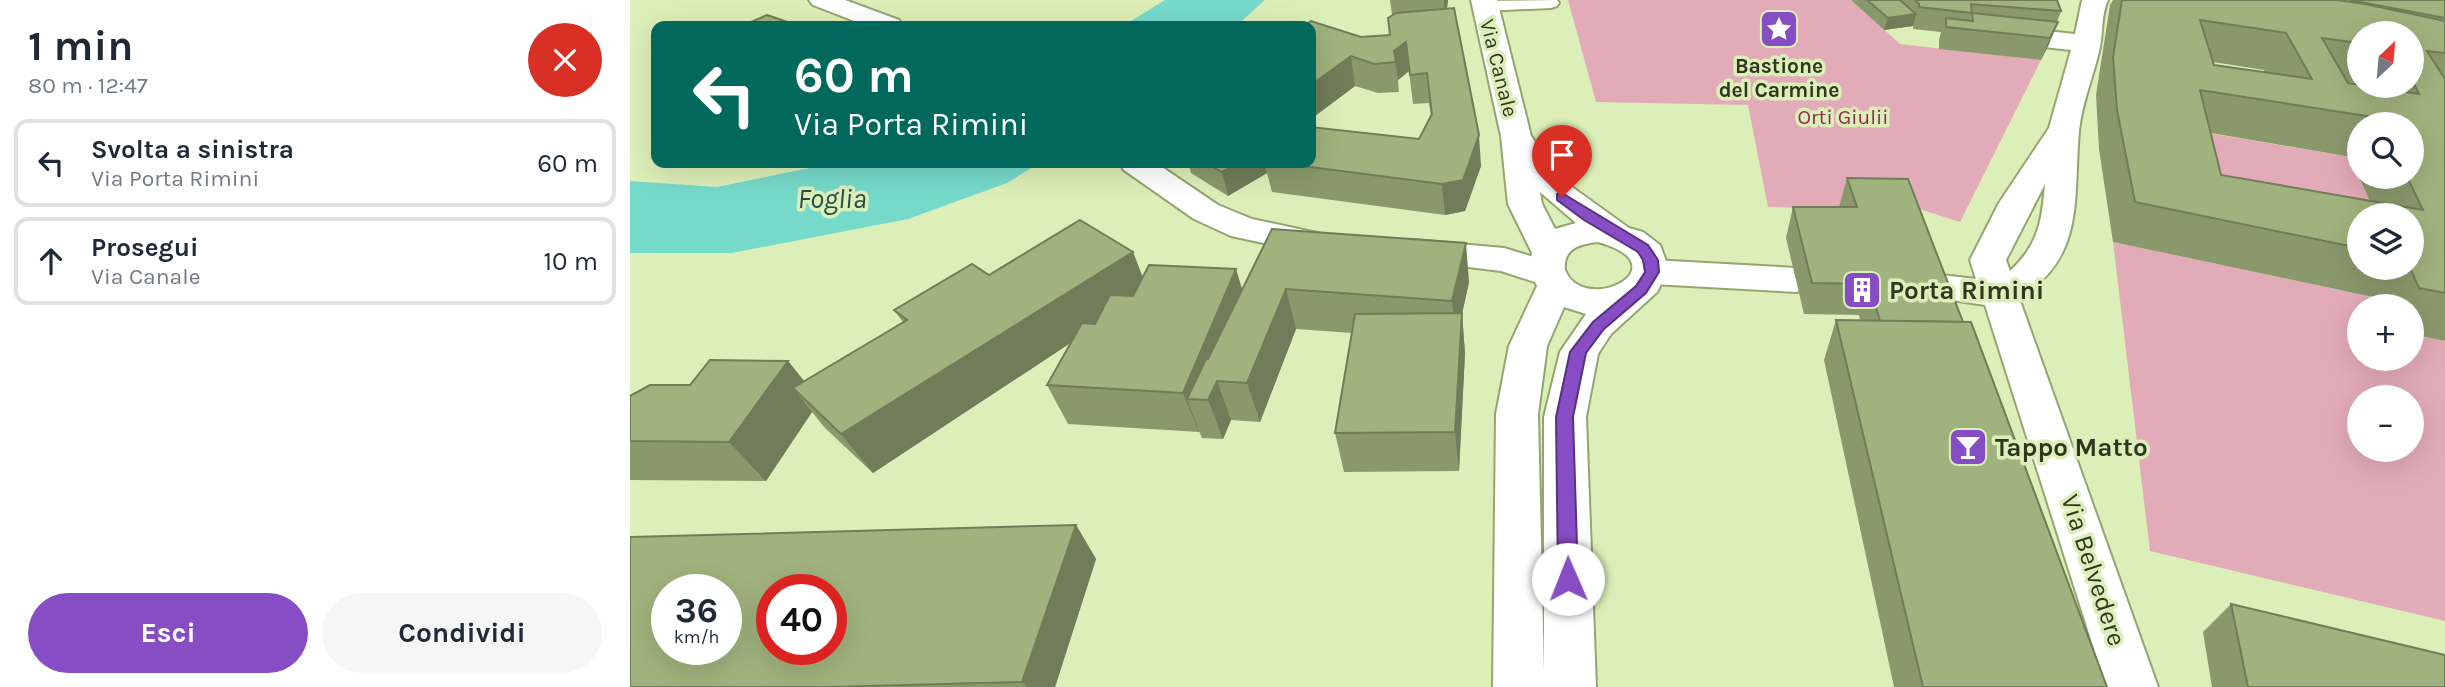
<!DOCTYPE html>
<html lang="it">
<meta charset="utf-8">
<style>
:root{--surface:#fff;--page:#f6f6f7;--text:#1f2937;--muted:#747a83;--line:#e0e1e3;--accent:#864dc4}
body{margin:0;font-family:Karla,sans-serif;background:var(--page);color:var(--text);height:100vh;display:flex;flex-direction:column;font-size:26px;white-space:nowrap}
*{box-sizing:border-box;margin:0}
p{font-size:23px;color:var(--muted)}
.icon{flex:none;width:38px;height:38px;fill:none;stroke:currentColor;stroke-width:2;stroke-linecap:round;stroke-linejoin:round}
.map{position:relative;flex:1;overflow:hidden}
.drawer{display:flex;flex-direction:column;background:var(--surface);width:630px}
.drawer>*{flex:none}
.hud{position:absolute;left:21px;top:21px;width:665px;height:147px;border-radius:14px;box-shadow:0 7px 28px #0002;background:#00695c;color:#fff;overflow:hidden}
.needle{width:46px;rotate:26deg}
.tools{position:absolute;left:1717px;top:21px;display:grid;gap:14px}
.tools a{display:grid;place-items:center;width:77px;height:77px;border-radius:50%;background:var(--surface);box-shadow:0 7px 28px #0002;font-size:35px}
.speed{position:absolute;left:21px;top:574px;display:flex;gap:14px;font-size:35px;font-weight:700;text-align:center}
.speed>*{display:grid;place-content:center;width:91px;height:91px;border-radius:50%;background:var(--surface);box-shadow:0 7px 28px #0002;line-height:1}
.speed small{font-size:18px;font-weight:400}
.speed .limit{border:10px solid #d22;background:#fff;color:#111}
.pin{position:absolute;display:grid;place-items:center;width:60px;height:60px;color:#fff;margin:-72px -30px;border-radius:50% 50% 50% 0;rotate:-45deg;box-shadow:0 0 7px #0007}
.pin .icon{rotate:45deg}
.me{position:absolute;width:77px;margin:-38px;rotate:359deg;stroke-linejoin:round;filter:drop-shadow(0 0 5px #0008)}
.turn{display:flex;align-items:center;gap:24px;height:147px;padding:0 28px;font-size:32px}
.turn .icon{width:91px;height:91px;stroke-width:2.5}
.turn b{display:block;font-size:49px;line-height:60px}
.round{display:grid;place-items:center;flex:none;width:74px;height:74px;border-radius:37px;background:var(--page)}
.summary{display:flex;align-items:center;justify-content:space-between;height:119px;padding:0 28px}
h1{font-size:42px;font-weight:700;line-height:52px}
.button{display:flex;gap:14px;margin-top:auto;padding:14px 28px}
.button a{flex:1;height:80px;border-radius:42px;background:var(--accent);color:#fff;font-size:28px;font-weight:700;line-height:80px;text-align:center}
.button a+a{background:var(--page);color:var(--text)}
ul{padding:0;list-style:none}
li{display:flex;align-items:center;gap:21px;height:88px;margin:0 14px 10px;padding:0 14px;border:4px solid var(--line);border-radius:14px}
li div{flex:1}
li b{display:block;font-size:26px}
li em{font-style:normal}
main{display:flex;flex:1;min-height:0}
.map>svg:first-child{display:block}
</style>
<main>
<section class="drawer">
<div class="summary"><div><h1>1 min</h1><p>80 m · 12:47</p></div><a class="round" style="background:#d93025;color:#fff"><svg class="icon" aria-label="close" viewBox="0 0 24 24"><path d="M6 6l12 12M18 6L6 18"/></svg></a></div>
<ul>
<li><svg class="icon" aria-label="left" viewBox="0 0 24 24"><path d="M17 20v-9H6M10 6l-5 5 5 5"/></svg><div><b>Svolta a sinistra</b><p>Via Porta Rimini</p></div><em>60 m</em></li>
<li><svg class="icon" aria-label="ahead" viewBox="0 0 24 24"><path d="M12 20V5M6 11l6-6 6 6"/></svg><div><b>Prosegui</b><p>Via Canale</p></div><em>10 m</em></li>
</ul>
<div class="button"><a>Esci</a><a>Condividi</a></div>
</section>
<div class="map">
<svg width="1815" height="687" viewBox="0 0 1815 687">
<rect width="100%" height="100%" fill="#ddefb8"/>
<g fill="#e2abb8" fill-rule="evenodd">
<polygon points="938,0 1221,0 1270,44 1411,60 1330,222 1264,201 1268,210 1138,207 1118,105 966,102"/>
<polygon points="1549,128 1721,157 1746,215 1567,215"/>
<path d="M1483,242L1743,297L1746,306H1729V359H1782V334L1815,341V621L1520,551ZM1729,397H1782V450H1729Z"/>
</g>
<g fill="#76dacb">
<polygon points="535,0 635,0 606,26 493,26"/>
<polygon points="204,163 409,163 377,183 278,219 102,253 0,253 0,181 87,187"/>
</g>
<g fill="none" stroke-linecap="round" stroke-linejoin="round">
<g stroke="#94a570" stroke-width="4">
<polygon id="service" points="927,0 929,3 927,6 921,8 854,11 846,6 854,1"/>
</g>
<g stroke="#94a570" stroke-width="4">
<g id="minor">
<polygon points="179,0 215,0 269,20 273,26 237,26 183,5"/>
<path d="M1452,0H1478C1471,15 1473,32 1470,47C1464,75 1452,102 1449,131C1443,198 1456,257 1389,298L1528,687H1476L1355,305L1282,294L1277,285L1282,276L1295,273L1346,279L1340,260L1369,203L1419,128L1441,50L1369,42L1359,40L1356,34L1359,28L1369,26L1445,34ZM1415,184C1412,222 1408,245 1380,271L1376,260Z"/>
<polygon points="489,163 526,163 588,205 622,219 701,236 706,244 701,252 689,255 601,236 564,219 494,170"/>
<polygon points="784,240 874,248 930,265 935,274 930,283 917,286 871,271 772,259 766,251 772,243"/>
<polygon points="1022,260 1166,268 1179,271 1184,280 1179,289 1166,292 1022,284 1009,280 1004,272 1009,264"/>
</g>
</g>
<g stroke="#94a570" stroke-width="4">
<path id="tertiary" d="M841,0H867L901,136L921,165L942,187L999,228L1013,232L1030,245L1039,269L1027,292L981,334L968,354L956,417L966,687H863L866,414L879,346L907,286L899,270L902,253L878,204L871,136ZM910,192L946,223L925,229L912,204ZM968,242C1054,266 954,317 935,270C933,248 950,244 968,242ZM934,307L956,314L930,352L914,417V672L908,414L917,346Z"/>
</g>
<use href="#service" fill="#fff" fill-rule="evenodd"/>
<use href="#minor" fill="#fff" fill-rule="evenodd"/>
<use href="#tertiary" fill="#fff" fill-rule="evenodd"/>
</g>
<g fill="#8a996c" fill-rule="evenodd">
<polygon points="760,0 818,0 817,9 851,166 835,211 815,215 642,192 637,173 598,196 561,173 558,163 681,163 789,139 801,116 799,103 783,104 779,71 768,80 769,92 748,93 725,86 681,119 731,37 760,35 762,15"/>
<polygon points="1221,0 1427,0 1431,11 1419,44 1411,60 1309,49 1309,40 1311,32 1283,29 1283,26 1254,30"/>
<path d="M1483,0H1815V341L1782,334V306H1746L1743,297L1483,242L1469,149L1466,95L1480,5ZM1729,33H1782V86H1740L1741,87L1718,83V82L1729,83ZM1583,62L1634,70L1635,73L1584,65ZM1729,124H1782V177H1729L1740,201L1591,175L1581,133L1721,157L1729,176ZM1729,215H1782V268H1729Z"/>
<polygon points="1217,178 1333,322 1477,687 1264,687 1194,360 1206,320 1230,320 1229,315 1174,314 1156,238 1163,207 1209,207"/>
<polygon points="503,252 513,278 606,269 612,290 839,282 832,314 835,353 829,471 714,472 705,433 722,333 666,329 630,422 601,420 593,439 572,438 569,431 569,432 438,424 417,385 440,343 243,473 195,428 182,412 136,481 0,480 0,396 60,385 158,361 174,381 273,322 264,310 359,275"/>
<polygon points="446,525 466,559 425,687 0,687"/>
<polygon points="1601,604 1815,687 1582,687 1573,632"/>
</g>
<g fill="#707d58">
<polygon points="814,0 818,0 815,19"/>
<polygon points="1286,14 1283,26 1254,30 1258,18"/>
<polygon points="1428,22 1419,44 1411,60 1420,38"/>
<polygon points="776,42 779,71 768,80 764,51"/>
<polygon points="721,56 725,86 681,119 681,85"/>
<polygon points="849,135 851,166 835,211 815,215 812,184"/>
<polygon points="609,163 635,163 637,173 598,196 592,172"/>
<polygon points="836,243 839,282 832,314 835,353 829,471 825,432 826,341 822,301"/>
<polygon points="503,252 518,292 243,473 211,434"/>
<polygon points="606,269 618,309 587,381 601,420 593,439 578,400 557,399 569,431 569,432 553,393"/>
<polygon points="656,289 666,329 630,422 617,383"/>
<polygon points="158,361 190,401 163,388 182,412 136,481 99,442"/>
<polygon points="446,525 466,559 425,687 397,687 392,682"/>
</g>
<g fill="#a0b27d" stroke="#707d58" stroke-width="2" fill-rule="evenodd">
<polygon points="1237,0 1270,0 1286,14 1258,18"/>
<polygon points="1285,0 1427,0 1431,11 1341,4 1342,13 1289,7 1289,4"/>
<path d="M1492,0H1707L1735,4L1815,21V53L1797,51L1815,79V293L1789,288L1780,268H1782V215H1729V248L1505,202L1487,110L1483,57ZM1570,20L1656,33L1682,79L1584,65ZM1729,33H1782V80L1789,94L1718,83L1692,38L1729,43ZM1570,90L1749,118L1752,124H1782V177H1777L1793,210L1591,175Z"/>
<polygon points="1720,0 1815,0 1815,18"/>
<polygon points="824,8 849,135 833,180 812,184 649,163 681,163 681,127 789,139 802,114 797,73 780,75 776,42 764,51 766,62 744,64 721,56 681,85 681,26 673,26 681,21 731,37 760,35 758,18 766,13"/>
<polygon points="1342,13 1428,22 1420,38 1316,27 1316,18 1343,21"/>
<polygon points="137,15 169,26 112,26"/>
<polygon points="576,163 609,163 592,172"/>
<polygon points="1217,178 1278,179 1333,322 1250,321 1239,284 1182,283 1163,207 1227,207"/>
<polygon points="450,220 503,252 211,434 163,388 277,320 264,310 342,264 359,275"/>
<polygon points="642,229 836,243 822,301 656,289 617,383 587,381 578,400 557,399 576,359 578,359"/>
<polygon points="519,265 606,269 553,393 417,385 452,323 465,324 480,295 503,296"/>
<polygon points="832,313 825,432 705,433 725,314"/>
<polygon points="1206,320 1341,322 1477,687 1293,687"/>
<polygon points="80,360 158,361 99,442 0,441 0,396 20,385 60,385"/>
<path d="M446,525L392,682L201,687H0V537ZM37,590H96V649H37ZM142,590H201V649H142Z"/>
<polygon points="1601,604 1815,655 1815,687 1618,687"/>
</g>
<polygon fill="#864dc4" stroke="#57327f" stroke-width="2" points="932,193 1018,245 1028,260 1029,272 1016,293 974,329 956,353 943,417 948,579 945,585 938,588 931,585 928,579 926,417 940,352 963,322 1006,286 1015,272 1013,260 1008,252 954,220 927,200 927,194"/>
<defs>
<g id="sight-square" transform="scale(2.0125)"><rect x="-9" y="-9" width="18" height="18" rx="4" fill="#864dc4" stroke="#ddefb8"/><path d="M0-6L1.8-2.2L6-1.7L2.9 1.2L3.7 5.4L0 3.3L-3.7 5.4L-2.9 1.2L-6-1.7L-1.8-2.2Z" fill="#fff"/></g>
<g id="building-square" transform="scale(2.0125)"><rect x="-9" y="-9" width="18" height="18" rx="4" fill="#864dc4" stroke="#ddefb8"/><path d="M-4-6H4V6H1V3H-1V6H-4ZM-2.5-4.3h1.7v1.8h-1.7ZM.8-4.3h1.7v1.8H.8ZM-2.5-1h1.7V.8h-1.7ZM.8-1h1.7V.8H.8Z" fill="#fff"/></g>
<g id="bar-square" transform="scale(2.0125)"><rect x="-9" y="-9" width="18" height="18" rx="4" fill="#864dc4" stroke="#ddefb8"/><path d="M-6-5H6L.8 .8V4.5H3.5V6h-7V4.5H-.8V.8Z" fill="#fff"/></g>
</defs>
<g fill-rule="evenodd">
<use href="#sight-square" x="1149" y="29"/>
<use href="#building-square" x="1232" y="290"/>
<use href="#bar-square" x="1338" y="447"/>
</g>
<g text-anchor="middle" stroke-width="7" stroke-linejoin="round" paint-order="stroke">
<g font-size="21" font-weight="bold" fill="#303721" stroke="#ddefb8">
<text x="1149" y="73">Bastione<tspan x="1149" dy="24">del Carmine</tspan></text>
</g>
<g font-size="21" fill="#303721" stroke="#ddefb8">
<text transform="translate(869 68) rotate(76)" y="7">Via Canale</text>
</g>
<g font-size="21" fill="#892e4d" stroke="#ddefb8">
<text x="1213" y="124">Orti Giulii</text>
</g>
<g font-size="26" font-weight="bold" fill="#303721" stroke="#ddefb8" text-anchor="start">
<text x="1259" y="299">Porta Rimini</text>
<text x="1365" y="456">Tappo Matto</text>
</g>
<g font-size="26" fill="#303721" stroke="#ddefb8">
<text transform="translate(1464 570) rotate(72)" y="9">Via Belvedere</text>
</g>
<g font-size="28" font-style="italic" fill="#234f49" stroke="#ddefb8">
<text x="202" y="208">Foglia</text>
</g>
</g>
</svg>
<div class="tools">
<a><svg class="needle" viewBox="-14 -14 28 28"><path d="M0-13l5 13h-10z" fill="#e53935"/><path d="M0 13l5-13h-10z" fill="#747a83"/></svg></a>
<a><svg class="icon" aria-label="search" viewBox="0 0 24 24"><circle cx="10" cy="10" r="6"/><path d="M15 15l6 6"/></svg></a>
<a><svg class="icon" aria-label="layers" viewBox="0 0 24 24"><path d="M12 4l9 5-9 5-9-5zM3 14l9 5 9-5"/></svg></a>
<a>+</a>
<a>−</a>
</div>
<div class="speed"><div>36<small>km/h</small></div><div class="limit">40</div></div>
<div class="pin" style="left:932px;top:197px;background:#d93025"><svg class="icon" aria-label="arrive" viewBox="0 0 24 24"><path d="M6 21V4h12l-3 4 3 4H6"/></svg></div>
<svg class="me" style="left:938px;top:579px" viewBox="-20 -20 40 40"><circle r="19" fill="#fff"/><path d="M0-13L10 11 0 6-10 11z" fill="#864dc4"/></svg>
<div class="hud">
<div class="turn"><svg class="icon" aria-label="left" viewBox="0 0 24 24"><path d="M17 20v-9H6M10 6l-5 5 5 5"/></svg><div><b>60 m</b>Via Porta Rimini</div></div>
</div>
</div>
</main>
